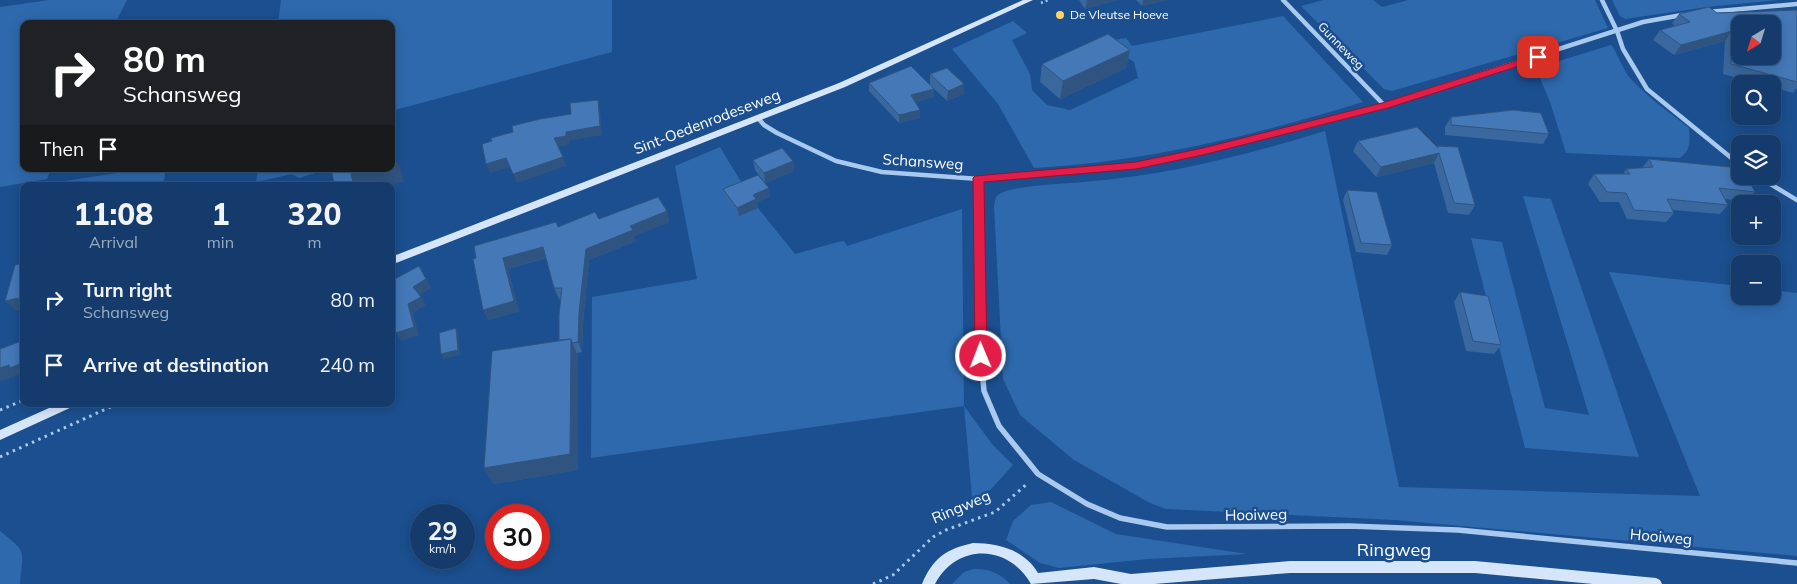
<!DOCTYPE html>
<meta charset="utf-8">
<style>
:root{--surface:#143b6b;--page:#1d4271;--text:#f1f3f6;--muted:#9dadc1;--line:#33557e}
body{margin:0;font-family:Mulish,sans-serif;background:var(--page);color:var(--text);height:100vh;display:flex;flex-direction:column;font-size:19px;white-space:nowrap}
*{box-sizing:border-box;margin:0}
p{font-size:16px;color:var(--muted)}
.icon{flex:none;width:28px;height:28px;fill:none;stroke:currentColor;stroke-width:2;stroke-linecap:round;stroke-linejoin:round}
.map{position:relative;flex:1;overflow:hidden}
.sheet{position:absolute;left:20px;top:182px;width:375px;height:225px;display:flex;flex-direction:column;background:var(--surface);border-radius:10px;box-shadow:0 2px 12px #0003,0 0 0 1px var(--line)}
.sheet>*{flex:none}
.hud{position:absolute;left:20px;top:20px;width:375px;height:152px;border-radius:10px;box-shadow:0 2px 12px #0003,0 0 0 1px var(--line);background:#202124;color:#fff;overflow:hidden}
.needle{width:32px;rotate:218deg}
.buttons{position:absolute;left:1731px;top:15px;display:grid;gap:10px}
.buttons a{display:grid;place-items:center;width:50px;height:50px;border-radius:10px;background:var(--surface);box-shadow:0 2px 12px #0003,0 0 0 1px var(--line);font-size:25px}
.speed{position:absolute;left:410px;top:504px;display:flex;gap:10px;font-size:25px;font-weight:700;text-align:center}
.speed>*{display:grid;place-content:center;width:65px;height:65px;border-radius:50%;background:var(--surface);box-shadow:0 2px 12px #0003,0 0 0 1px var(--line);line-height:1}
.speed small{font-size:12px;font-weight:400}
.speed .limit{border:8px solid #d22;background:#fff;color:#111}
.pin{position:absolute;display:grid;place-items:center;width:42px;height:42px;color:#fff;margin:-21px;border-radius:10px;box-shadow:0 2px 8px #0006}
.me{position:absolute;width:55px;margin:-28px;rotate:359deg;stroke-linejoin:round;filter:drop-shadow(0 0 4px #0008)}
.turn{display:flex;align-items:center;gap:18px;height:105px;padding:0 20px;font-size:22px}
.turn .icon{width:65px;height:65px;stroke-width:2.5}
.turn b{display:block;font-size:35px;line-height:42px}
.then{display:flex;align-items:center;height:48px;padding:0 20px;background:#0003;gap:10px;font-size:19px}
.eta{display:flex;justify-content:space-evenly;align-items:center;height:85px;text-align:center}
.eta b{font-size:30px;font-weight:800;line-height:35px}
ul{padding:0;list-style:none}
li{display:flex;align-items:center;gap:15px;height:65px;padding:0 20px}
li div{flex:1}
li b{display:block;font-size:19px}
li em{font-style:normal}
.map>svg:first-child{display:block}
</style>
<div class="map">
<svg width="1797" height="584" viewBox="0 0 1797 584">
<rect width="100%" height="100%" fill="#1b4f8f"/>
<g fill="#2e69ad">
<polygon points="49,0 127,0 115,24 24,24 24,169 51,169 47,179 0,187 0,7"/>
<polygon points="281,0 612,0 612,52 391,111 391,24 278,24"/>
<polygon points="1323,0 1373,0 1382,7 1408,0 1595,0 1608,28 1392,91 1384,89 1301,6"/>
<polygon points="1612,0 1778,0 1707,7 1625,19 1620,16"/>
<path d="M1283,16L1363,102C1255,135 1147,162 1034,168L998,104L952,49L1013,21L1027,33L1012,40L1030,74L1032,90L1047,105L1070,110L1138,78L1134,62L1118,51L1108,41L1126,38L1132,46Z"/>
<path d="M1611,45C1615,48 1623,70 1630,78C1647,97 1669,112 1689,128C1690,142 1691,150 1680,158L1566,153L1550,102L1536,68Z"/>
<path d="M1325,131L1399,487L1700,496L1609,272L1740,286V296H1772L1773,290L1797,293V556L1395,520L1166,509L1150,503L1074,460L1020,415L1003,379L994,206C995,203 995,198 997,196C1007,185 1067,184 1083,182C1165,176 1247,155 1325,131Z"/>
<polygon points="720,147 754,203 795,254 838,242 844,241 847,246 962,209 964,406 992,444 1013,465 973,509 964,406 591,458 592,297 697,279 675,166"/>
<polygon points="143,169 166,169 163,186 44,186 45,184"/>
<polygon points="258,169 328,169 299,178 292,174 256,182"/>
<polygon points="1523,196 1551,199 1639,457 1525,448 1471,238 1502,242 1545,408 1589,415"/>
<polygon points="1051,502 1116,534 1247,554 1148,559 1059,568 1040,563 1006,540 1013,521 1031,505"/>
<path d="M0,531C28,553 23,550 20,584H0Z"/>
<path d="M974,569C989,569 1000,573 1010,584H952L964,572Z"/>
</g>
<g fill="none" stroke-linecap="round" stroke-linejoin="round">
<polyline stroke="#a9c9ee" stroke-width="2.5" stroke-dasharray="2 3" stroke-linecap="butt" points="1041,3 1048,0"/>
<g stroke="#a9c9ee" stroke-width="3" stroke-dasharray="2.5 4.5" stroke-linecap="butt">
<polyline points="0,410 24,400"/>
<polyline points="0,457 117,404"/>
<polyline points="873,584 893,575 933,537 946,530 995,512 1028,483"/>
</g>
<g stroke="#a9c9ee" stroke-width="4.5">
<polyline points="1283,0 1384,105"/>
<polyline points="1602,0 1617,31 1623,49 1647,89 1740,165"/>
<polyline points="1708,12 1797,4"/>
<polyline points="758,118 764,125 777,133 836,161 882,172 979,179 1136,165 1203,151 1384,105 1643,22 1682,15"/>
<polyline points="1757,176 1797,200"/>
<polyline points="979,179 980,256"/>
</g>
<polyline stroke="#a9c9ee" stroke-width="5.5" points="980,255 981,356 984,391 999,426 1038,474 1087,504 1120,518 1167,527 1349,526 1458,530 1797,563"/>
<g fill="#d6e6fa" fill-rule="evenodd">
<polygon points="1023,0 1033,0 845,87 391,265 391,257 839,83"/>
<polygon points="58,404 73,404 72,407 0,440 0,430"/>
<path d="M973,543C998,543 1025,550 1038,573L1094,567L1131,574L1290,561H1475L1656,578L1660,580L1662,584H1593L1475,573H1290L1154,584H1121L1094,579L1031,584C1008,544 957,543 935,584H922C933,558 946,549 973,543Z"/>
</g>
</g>
<g fill="#3a679d">
<polygon points="1079,0 1118,0 1085,9"/>
<polygon points="1136,0 1167,0 1142,6"/>
<polygon points="1797,10 1797,88 1793,93 1772,87 1772,84 1759,84 1723,74 1725,41 1674,55 1653,40 1660,30 1675,26 1672,23 1679,14"/>
<polygon points="1130,50 1126,68 1060,99 1040,82 1042,64"/>
<polygon points="930,74 964,84 964,94 947,101 930,85"/>
<polygon points="869,83 934,89 934,97 915,102 920,110 920,118 899,123 869,91"/>
<polygon points="1451,117 1549,134 1543,144 1445,135 1445,127"/>
<polygon points="1358,141 1437,147 1437,146 1475,205 1469,215 1448,213 1434,163 1376,177 1353,151"/>
<polygon points="1649,159 1755,192 1747,201 1725,199 1728,205 1720,214 1672,210 1674,213 1666,222 1627,219 1619,202 1600,202 1588,184 1594,174 1623,174 1626,169 1642,168"/>
<polygon points="753,160 793,161 794,171 765,183 755,170"/>
<polygon points="723,189 770,197 757,202 758,208 739,216 725,198"/>
<polygon points="1347,190 1392,245 1387,255 1356,252 1343,200"/>
<polygon points="667,211 669,222 634,236 636,241 589,260 583,323 582,352 577,353 578,356 578,470 494,484 484,468 559,340 561,299 559,299 554,288 546,258 508,269 519,311 489,320 483,310 476,258 556,222 558,227"/>
<polygon points="1460,292 1501,345 1494,354 1466,351 1454,302"/>
</g>
<g fill="#305480">
<polygon points="1087,0 1118,0 1085,9"/>
<polygon points="1143,0 1167,0 1142,6"/>
<polygon points="1732,31 1725,41 1674,55 1681,45"/>
<polygon points="1130,50 1126,68 1060,99 1063,81"/>
<polygon points="964,84 964,94 947,101 948,91"/>
<polygon points="934,89 934,97 911,104 911,95"/>
<polygon points="598,100 600,109 602,135 569,141 569,145 557,147 554,138 566,132"/>
<polygon points="920,110 920,118 899,123 899,115"/>
<polygon points="391,151 400,167 404,182 388,186 354,186 351,174 369,169 391,169"/>
<polygon points="1439,153 1434,163 1376,177 1381,167"/>
<polygon points="563,157 566,166 517,183 513,174"/>
<polygon points="506,158 510,167 490,173 486,164"/>
<polygon points="793,161 794,171 765,183 764,173"/>
<polygon points="769,188 770,197 757,202 758,208 739,216 737,208 753,195"/>
<polygon points="667,211 669,222 634,236 636,241 589,260 583,323 582,352 578,342 579,312 586,249 630,226"/>
<polygon points="543,247 547,257 508,269 519,311 489,320 483,310 503,258"/>
<polygon points="426,279 431,288 418,296 413,287"/>
<polygon points="24,297 24,309 16,311 5,301"/>
<polygon points="421,297 426,305 413,313 419,335 401,341 396,333 408,304"/>
<polygon points="456,328 458,333 460,355 443,359 441,354"/>
<polygon points="571,339 578,356 578,470 494,484 484,468"/>
<polygon points="24,362 24,376 21,377 18,375 0,382 0,368 9,365"/>
</g>
<g fill="#4478b7" stroke="#305480" fill-rule="evenodd">
<path d="M1709,7L1717,13L1797,10V82L1731,64L1732,31L1681,45L1660,30L1690,22L1679,14ZM1740,24H1772V56H1740Z"/>
<polygon points="1108,34 1130,50 1063,81 1042,64"/>
<polygon points="911,66 934,89 911,95 920,110 899,115 869,83"/>
<polygon points="947,68 964,84 948,91 930,74"/>
<polygon points="598,100 600,126 566,132 566,136 554,138 563,157 513,174 506,158 486,164 482,144 492,141 491,138 513,132 512,126 540,119 571,114 570,103"/>
<polygon points="1513,110 1541,113 1549,134 1451,125 1451,117"/>
<polygon points="1417,127 1438,148 1437,146 1458,147 1475,205 1454,203 1439,153 1381,167 1358,141"/>
<polygon points="782,148 793,161 764,173 753,160"/>
<polygon points="391,154 394,162 391,162"/>
<polygon points="1649,159 1740,168 1740,176 1746,176 1755,192 1719,188 1728,205 1667,199 1674,213 1634,210 1626,193 1607,192 1594,174 1630,174 1626,169 1653,167"/>
<polygon points="331,169 369,169 351,174 354,186 322,186 334,183"/>
<polygon points="758,175 769,188 753,195 756,199 737,208 723,189"/>
<polygon points="1347,190 1377,192 1392,245 1361,243"/>
<polygon points="658,197 667,211 630,226 633,230 586,249 579,312 578,342 572,343 571,339 559,340 559,314 562,288 554,288 543,247 503,258 514,301 483,310 473,259 476,258 474,246 556,222 558,227 595,212 599,219"/>
<polygon points="24,263 24,297 5,301 15,265"/>
<polygon points="419,266 426,279 413,287 421,297 408,304 414,327 396,333 391,314 391,281"/>
<polygon points="1460,292 1488,296 1501,345 1473,341"/>
<polygon points="456,328 458,350 441,354 439,333"/>
<polygon points="571,339 570,454 484,468 492,351"/>
<polygon points="24,340 24,362 10,368 9,365 0,368 0,349"/>
</g>
<polygon fill="#e11d48" stroke="#92132f" points="1538,54 1542,57 1541,59 1388,108 1203,155 1136,169 984,182 987,356 986,359 977,359 975,356 973,178 975,176 1136,162 1203,148 1382,103"/>
<circle fill="#ffd166" stroke="#1b4f8f" stroke-width="2" cx="1060" cy="15" r="5"/>
<g text-anchor="middle" stroke-width="5" stroke-linejoin="round" paint-order="stroke">
<g font-size="12" fill="#fff" stroke="#1b4f8f" text-anchor="start">
<text x="1070" y="19">De Vleutse Hoeve</text>
</g>
<g font-size="12" fill="#fff" stroke="#1b4f8f">
<text transform="translate(1341 46) rotate(46)" y="4">Gunneweg</text>
</g>
<g font-size="15" fill="#fff" stroke="#1b4f8f">
<text transform="translate(707 122) rotate(-21)" y="5">Sint-Oedenrodeseweg</text>
<text transform="translate(923 162) rotate(4)" y="5">Schansweg</text>
<text transform="translate(961 507) rotate(-23)" y="5">Ringweg</text>
<text transform="translate(1256 515) rotate(-1)" y="5">Hooiweg</text>
<text transform="translate(1661 537) rotate(5)" y="5">Hooiweg</text>
</g>
<g font-size="18" fill="#fff" stroke="#1b4f8f">
<text x="1394" y="556">Ringweg</text>
</g>
</g>
</svg>
<div class="buttons">
<a><svg class="needle" viewBox="-14 -14 28 28"><path d="M0-13l5 13h-10z" fill="#e53935"/><path d="M0 13l5-13h-10z" fill="#9dadc1"/></svg></a>
<a><svg class="icon" aria-label="search" viewBox="0 0 24 24"><circle cx="10" cy="10" r="6"/><path d="M15 15l6 6"/></svg></a>
<a><svg class="icon" aria-label="layers" viewBox="0 0 24 24"><path d="M12 4l9 5-9 5-9-5zM3 14l9 5 9-5"/></svg></a>
<a>+</a>
<a>−</a>
</div>
<div class="speed"><div>29<small>km/h</small></div><div class="limit">30</div></div>
<div class="pin" style="left:1538px;top:57px;background:#d93025"><svg class="icon" aria-label="arrive" viewBox="0 0 24 24"><path d="M6 21V4h12l-3 4 3 4H6"/></svg></div>
<svg class="me" style="left:981px;top:356px" viewBox="-20 -20 40 40"><circle r="17" fill="#e11d48" stroke="#fff" stroke-width="3"/><path d="M0-11L8 9 0 5-8 9z" fill="#fff"/></svg>
<div class="hud">
<div class="turn"><svg class="icon" aria-label="right" viewBox="0 0 24 24"><path d="M7 20v-9h11M14 6l5 5-5 5"/></svg><div><b>80 m</b>Schansweg</div></div>
<div class="then">Then<svg class="icon" aria-label="arrive" viewBox="0 0 24 24"><path d="M6 21V4h12l-3 4 3 4H6"/></svg></div>
</div>
<section class="sheet">
<div class="eta">
<div><b>11:08</b><p>Arrival</p></div>
<div><b>1</b><p>min</p></div>
<div><b>320</b><p>m</p></div>
</div>
<ul>
<li><svg class="icon" aria-label="right" viewBox="0 0 24 24"><path d="M7 20v-9h11M14 6l5 5-5 5"/></svg><div><b>Turn right</b><p>Schansweg</p></div><em>80 m</em></li>
<li><svg class="icon" aria-label="arrive" viewBox="0 0 24 24"><path d="M6 21V4h12l-3 4 3 4H6"/></svg><div><b>Arrive at destination</b></div><em>240 m</em></li>
</ul>
</section>
</div>
